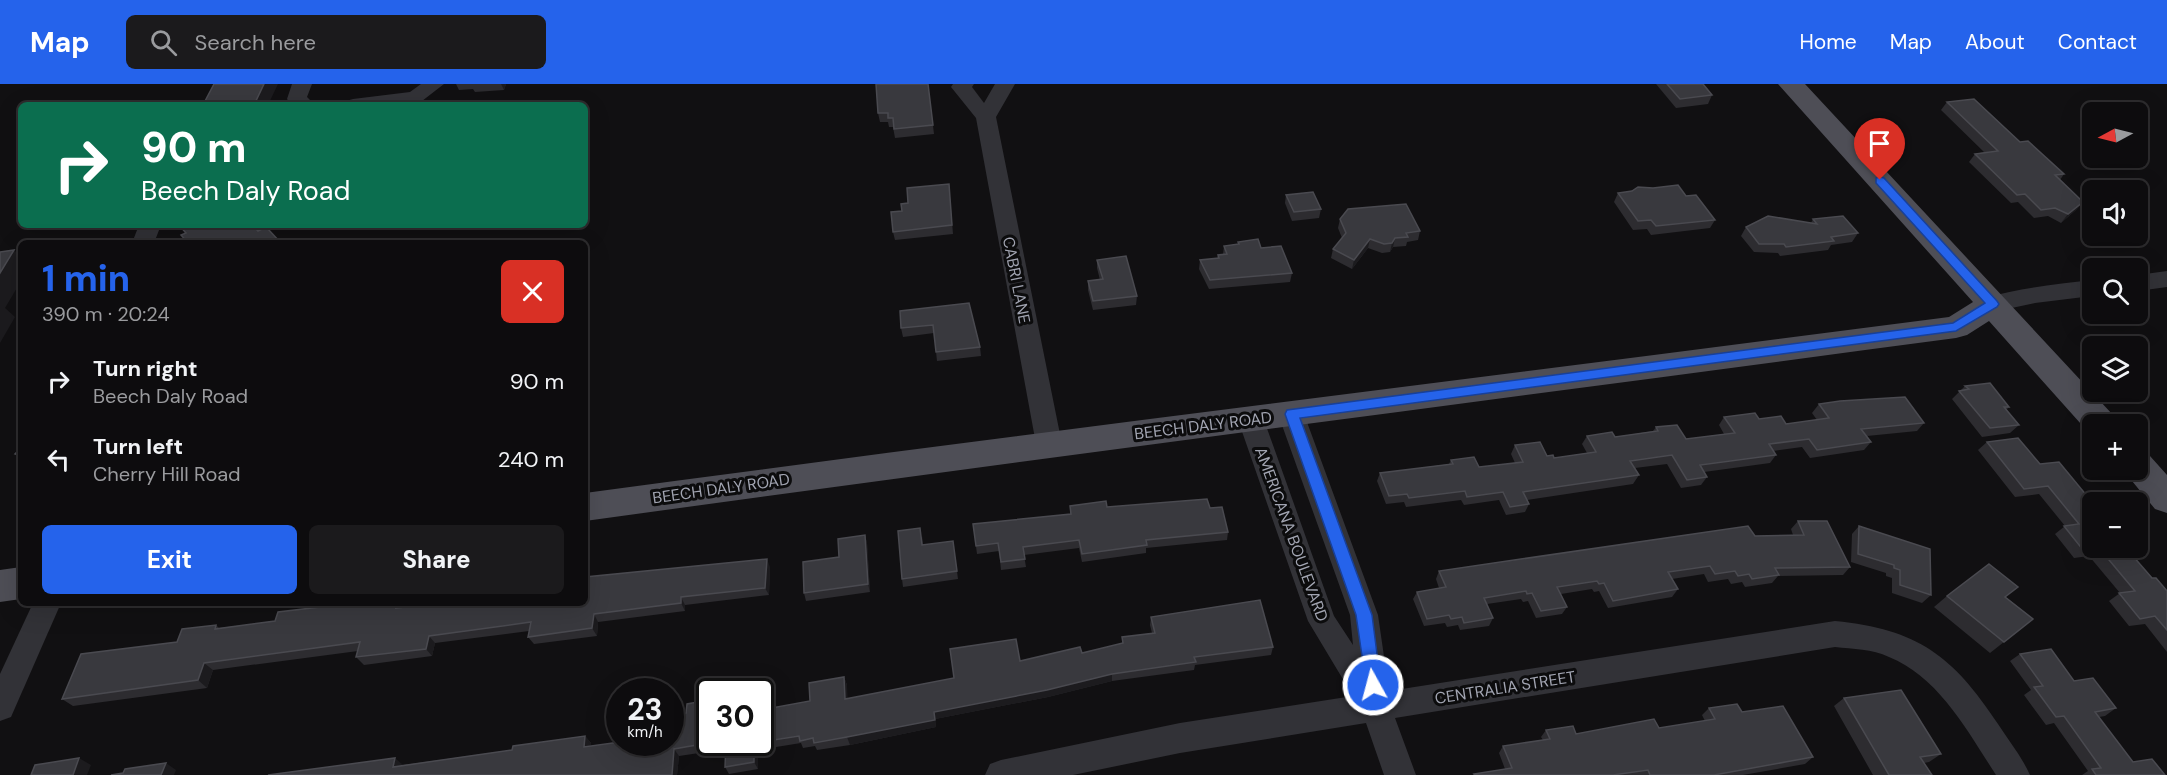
<!DOCTYPE html>
<meta charset="utf-8">
<style>
:root{--surface:#0d0c0e;--page:#1b1a1c;--text:#f1f3f6;--muted:#9a9b9e;--line:#2d2c2e;--accent:#2563eb}
body{margin:0;font-family:"DM Sans",sans-serif;background:var(--page);color:var(--text);height:100vh;display:flex;flex-direction:column;font-size:22px;white-space:nowrap}
*{box-sizing:border-box;margin:0}
p{font-size:20px;color:var(--muted)}
.icon{flex:none;width:33px;height:33px;fill:none;stroke:currentColor;stroke-width:2;stroke-linecap:round;stroke-linejoin:round}
.map{position:relative;flex:1;overflow:hidden}
.side{position:absolute;left:18px;top:156px;width:570px;height:366px;display:flex;flex-direction:column;background:var(--surface);border-radius:9px;box-shadow:0 6px 24px #0002,0 0 0 2px var(--line)}
.side>*{flex:none}
.top-card{position:absolute;left:18px;top:18px;width:570px;height:126px;border-radius:9px;box-shadow:0 6px 24px #0002,0 0 0 2px var(--line);background:#0b6e4f;color:#fff;overflow:hidden}
.needle{width:39px;rotate:263deg}
.fabs{position:absolute;left:2082px;top:18px;display:grid;gap:12px}
.fabs a{display:grid;place-items:center;width:66px;height:66px;border-radius:9px;background:var(--surface);box-shadow:0 6px 24px #0002,0 0 0 2px var(--line);font-size:30px}
.speed{position:absolute;left:606px;top:594px;display:flex;gap:12px;font-size:30px;font-weight:700;text-align:center}
.speed>*{display:grid;place-content:center;width:78px;height:78px;border-radius:50%;background:var(--surface);box-shadow:0 6px 24px #0002,0 0 0 2px var(--line);line-height:1}
.speed small{font-size:15px;font-weight:400}
.speed .limit{border:3px solid #111;border-radius:9px;background:#fff;color:#111}
.pin{position:absolute;display:grid;place-items:center;width:51px;height:51px;color:#fff;margin:-62px -26px;border-radius:50% 50% 50% 0;rotate:-45deg;box-shadow:0 0 6px #0007}
.pin .icon{rotate:45deg}
.me{position:absolute;width:66px;margin:-33px;rotate:353deg;stroke-linejoin:round;filter:drop-shadow(0 0 4px #0008)}
.turn{display:flex;align-items:center;gap:21px;height:126px;padding:0 24px;font-size:27px}
.turn .icon{width:78px;height:78px;stroke-width:2.5}
.turn b{display:block;font-size:42px;line-height:51px}
.round{display:grid;place-items:center;flex:none;width:63px;height:63px;border-radius:9px;background:var(--page)}
.overview{display:flex;align-items:center;justify-content:space-between;height:102px;padding:0 24px}
h1{font-size:36px;font-weight:800;line-height:45px;color:var(--accent)}
.button{display:flex;gap:12px;margin-top:auto;padding:12px 24px}
.button a{flex:1;height:69px;border-radius:9px;background:var(--accent);color:#fff;font-size:24px;font-weight:800;line-height:69px;text-align:center}
.button a+a{background:var(--page);color:var(--text)}
ul{padding:0;list-style:none}
li{display:flex;align-items:center;gap:18px;height:78px;padding:0 24px}
li div{flex:1}
li b{display:block;font-size:22px}
li em{font-style:normal}
header{display:flex;align-items:center;gap:36px;box-sizing:border-box;height:84px;padding:0 30px;background:var(--accent);color:#fff}
header strong{font-size:28px}
nav{display:flex;gap:33px;margin-inline-start:auto;font-size:21px}
.search{width:420px;height:54px;background:var(--page);display:flex;align-items:center;gap:15px;box-sizing:border-box;padding:0 21px;border-radius:9px;color:var(--muted);font-size:22px}
.map>svg:first-child{display:block}
</style>
<header>
<strong>Map</strong>
<div class="search"><svg class="icon" aria-label="search" viewBox="0 0 24 24"><circle cx="10" cy="10" r="6"/><path d="M15 15l6 6"/></svg>Search here</div>
<nav><a>Home</a><a>Map</a><a>About</a><a>Contact</a></nav>
</header>
<div class="map">
<svg width="2167" height="691" viewBox="0 0 2167 691">
<rect width="100%" height="100%" fill="#111012"/>
<g fill="none" stroke-linecap="round" stroke-linejoin="round">
<g fill="#323237" fill-rule="evenodd">
<polygon points="292,0 312,0 307,13 315,21 290,19 287,15"/>
<polygon points="421,0 444,0 422,17 415,19 343,21 346,17 353,15 410,8"/>
<polygon points="953,0 974,0 972,3 984,19 995,0 1015,0 996,33 1062,360 1058,367 1049,370 1040,367 1036,360 976,34 951,3"/>
<polygon points="139,141 161,141 154,159 132,159"/>
<polygon points="2167,187 2167,203 2138,207 2138,191"/>
<path d="M2092,196V212L2035,219L1993,228L1985,226L1981,220L1985,214C2020,204 2056,200 2092,196Z"/>
<path d="M1291,320L1300,323L1304,330L1378,531L1389,607L1835,537C1918,545 1953,572 1998,640C2009,657 2022,673 2030,691H1996C1968,648 1939,593 1889,573C1872,565 1853,565 1835,563L1395,634L1416,691H1384L1366,639L1180,669L1073,691H985L990,680L1001,676L1180,639L1353,612L1308,537L1238,336L1242,329L1251,326L1260,329L1264,336L1334,532L1353,561L1350,531L1278,330L1282,323Z"/>
<polygon points="33,519 61,519 11,633 0,637 0,590"/>
</g>
<g fill="#4e4e56" fill-rule="evenodd">
<path d="M1778,0H1805L2113,331L2117,340H2092V350L2089,349L1989,237L1967,251L1956,254C1499,315 1042,374 585,437V409C1039,348 1494,292 1949,233L1973,218Z"/>
<polygon points="2138,369 2150,372 2167,391 2167,429 2155,425 2123,386 2138,386"/>
<polygon points="21,483 21,515 0,518 0,486"/>
</g>
</g>
<g fill="#2d2c30">
<polygon points="456,0 506,0 504,6 475,8 473,5 459,6"/>
<polygon points="928,0 934,50 895,54 893,43 889,43 888,38 880,38 878,29"/>
<polygon points="1656,0 1703,0 1712,11 1708,20 1676,24"/>
<polygon points="1947,18 2020,58 2064,90 2060,96 2083,118 2076,126 2061,139 2048,132 2034,134 2018,118 2011,119 1969,78 1975,70 1984,68 1941,26"/>
<polygon points="949,100 953,150 895,156 893,148 902,127 908,119"/>
<polygon points="1618,109 1686,112 1715,136 1710,144 1651,151 1647,145 1633,146 1614,118"/>
<polygon points="1286,111 1321,125 1319,134 1292,137 1285,119"/>
<polygon points="1340,135 1420,147 1418,156 1407,158 1406,162 1393,163 1390,168 1382,169 1368,164 1352,185 1331,174 1333,165 1342,154 1338,144"/>
<polygon points="1813,135 1858,149 1852,158 1831,161 1828,166 1780,172 1778,169 1754,168 1741,152 1746,143 1811,139"/>
<polygon points="1238,158 1261,164 1292,189 1290,198 1209,205 1199,185 1200,176 1217,174 1218,171 1223,170 1224,162 1238,160"/>
<polygon points="1097,176 1137,212 1136,221 1093,226 1088,206 1088,197 1100,196 1097,184"/>
<polygon points="969,219 980,263 981,272 937,277 934,249 903,253 901,244"/>
<polygon points="1965,302 2009,323 2006,326 2019,341 2010,349 1982,353 1952,315"/>
<polygon points="1819,320 1924,339 1917,347 1867,352 1871,358 1864,366 1810,374 1802,363 1773,367 1776,371 1770,379 1704,388 1707,393 1701,401 1681,404 1667,380 1635,384 1639,391 1633,400 1527,416 1529,420 1525,428 1506,431 1499,416 1464,421 1461,416 1406,423 1404,418 1386,420 1377,397 1380,389 1449,380 1451,376 1479,383 1515,379 1511,370 1515,361 1554,374 1587,369 1582,360 1587,352 1615,353 1653,347 1656,343 1686,355 1724,350 1719,341 1724,333 1759,335 1786,340 1817,336 1812,329"/>
<polygon points="1987,358 2040,380 2126,464 2152,494 2167,507 2167,568 2145,540 2129,542 2109,517 2120,509 2089,472 2074,474 2055,450 2065,442 2039,410 2015,413 1978,366"/>
<polygon points="1070,422 1107,423 1210,424 1228,448 1227,456 1146,464 1146,469 1082,478 1079,464 1024,471 1026,483 1001,486 999,467 977,470 973,440 1070,430"/>
<polygon points="1798,437 1850,483 1843,491 1778,492 1772,499 1745,503 1742,498 1731,500 1728,495 1708,498 1704,490 1672,495 1678,505 1672,513 1608,524 1599,507 1594,508 1592,505 1561,510 1567,523 1562,530 1536,534 1528,517 1523,518 1521,515 1487,520 1493,534 1489,542 1460,546 1458,541 1447,543 1445,539 1424,542 1413,515 1417,508 1439,504 1436,495 1439,487 1755,452 1793,451 1791,445"/>
<polygon points="1859,442 1931,511 1922,519 1892,509 1892,494 1886,492 1886,489 1851,478 1852,450"/>
<polygon points="865,451 867,459 870,508 806,517 804,509 839,473"/>
<polygon points="922,452 923,461 953,457 958,495 903,503 902,495"/>
<polygon points="770,483 769,511 685,521 685,527 598,538 597,552 534,560 528,553 529,547 435,559 432,572 364,581 356,573 358,567 213,586 207,604 73,622 62,615 177,558 216,541 219,544 275,537 346,520 349,522 375,519 401,519 405,523 585,519"/>
<polygon points="1947,512 2006,513 2033,535 1990,569 1934,523"/>
<polygon points="1151,533 1273,563 1271,571 1195,581 1194,586 1112,597 1048,613 935,635 936,643 850,661 817,666 815,662 803,664 801,659 758,666 758,685 729,690 725,683 726,665 679,672 677,691 268,691 403,681 512,666 585,652 591,659 590,662 710,658 760,658 760,626 810,617 844,593 847,601 847,615 954,594 1020,577 1082,569 1122,560 1122,553 1152,549 1150,541"/>
<polygon points="2020,570 2074,597 2116,624 2105,632 2099,633 2133,678 2165,691 2082,691 2088,687 2054,639 2046,641 2024,611 2031,606 2010,577"/>
<polygon points="1844,614 1941,670 1929,678 1924,679 1932,691 1873,691 1834,622"/>
<polygon points="1709,624 1742,628 1813,673 1805,680 1743,691 1473,691 1474,690 1505,685 1499,669 1503,662 1543,656 1541,653 1546,646 1576,650 1659,644 1705,637 1702,631"/>
</g>
<g fill="#1c1b1e">
<polygon points="264,0 278,0 268,21 254,21"/>
<polygon points="501,0 506,0 504,6"/>
<polygon points="2083,118 2076,126 2061,139 2068,130"/>
<polygon points="1395,154 1393,163 1390,168 1392,159"/>
<polygon points="1370,155 1368,164 1352,185 1354,176"/>
<polygon points="14,166 21,174 21,197 5,224 15,233 0,259 0,189"/>
<polygon points="865,451 867,459 870,508 868,500"/>
<polygon points="767,475 770,483 769,511 765,504"/>
<polygon points="681,513 685,521 685,527 681,519"/>
<polygon points="398,519 401,519 405,524 396,524"/>
<polygon points="594,530 598,538 597,552 592,544"/>
<polygon points="429,552 435,559 432,572 426,565"/>
<polygon points="204,579 213,586 207,604 198,596"/>
<polygon points="1112,590 1112,597 1048,613 935,635 936,643 850,661 847,653 934,628"/>
<polygon points="844,593 847,601 848,623 845,615"/>
<polygon points="585,652 591,659 589,670 584,663"/>
<polygon points="754,659 758,666 758,685 754,678"/>
<polygon points="674,665 679,672 677,691 672,691"/>
<polygon points="79,674 91,681 87,691 73,691"/>
<polygon points="395,674 403,681 393,683"/>
<polygon points="166,679 176,686 174,691 161,691"/>
</g>
<g fill="#39393e" stroke="#4a4a50" stroke-width="1.5">
<polygon points="214,0 264,0 254,21 203,21"/>
<polygon points="876,0 928,0 933,41 894,45 893,34 888,34 888,29 878,29"/>
<polygon points="1667,0 1703,0 1712,11 1680,15"/>
<polygon points="1974,15 2020,58 2028,57 2064,90 2055,91 2083,118 2068,130 2055,124 2041,126 2025,110 2017,111 1975,70 1998,67 1947,18"/>
<polygon points="949,100 952,141 893,148 891,128 902,127 901,120 908,119 907,104"/>
<polygon points="1678,101 1686,112 1696,111 1715,136 1656,142 1651,136 1638,137 1618,109 1632,107 1638,103 1653,104"/>
<polygon points="1313,108 1321,125 1294,128 1286,111"/>
<polygon points="1406,120 1420,147 1406,149 1408,153 1395,154 1392,159 1384,160 1370,155 1354,176 1333,165 1346,149 1340,135 1348,125"/>
<polygon points="1768,132 1817,140 1813,135 1843,132 1858,149 1831,153 1834,157 1786,163 1784,160 1759,160 1746,143"/>
<polygon points="179,141 252,141 258,147 266,143 281,159 188,159 181,151 186,149"/>
<polygon points="1258,155 1261,164 1281,162 1292,189 1210,196 1200,176 1219,174 1218,171 1227,170 1224,162 1239,160 1238,158"/>
<polygon points="14,166 0,189 0,168"/>
<polygon points="1126,172 1137,212 1093,217 1088,197 1103,195 1097,176"/>
<polygon points="969,219 980,263 936,268 933,241 901,244 900,227"/>
<polygon points="1990,299 2009,323 2004,323 2019,341 1990,344 1959,307 1969,305 1965,302"/>
<polygon points="1905,313 1924,339 1861,345 1871,358 1817,366 1809,355 1769,360 1776,371 1700,381 1707,393 1687,396 1672,371 1630,377 1639,391 1523,408 1529,420 1510,423 1503,408 1467,413 1465,407 1409,414 1407,410 1389,412 1380,389 1453,380 1451,376 1474,373 1479,383 1523,378 1515,361 1540,358 1547,372 1553,371 1554,374 1596,368 1587,352 1612,348 1615,353 1658,347 1656,343 1677,341 1686,355 1735,349 1724,333 1755,329 1759,335 1781,332 1786,340 1829,334 1819,320 1840,317"/>
<polygon points="2018,354 2040,380 2059,378 2092,418 2092,464 2098,464 2083,466 2064,442 2079,440 2048,402 2024,405 1987,358"/>
<polygon points="21,364 21,372 15,370"/>
<polygon points="1207,415 1210,424 1222,423 1228,448 1146,456 1147,461 1082,470 1079,456 1023,463 1025,475 1001,478 998,459 976,462 973,440 1071,430 1070,422 1106,417 1107,423"/>
<polygon points="1798,437 1827,437 1850,483 1775,484 1779,491 1752,495 1749,490 1738,492 1735,487 1715,490 1710,482 1668,488 1678,505 1613,517 1604,499 1599,500 1597,497 1557,503 1567,523 1541,527 1532,509 1527,510 1526,507 1484,514 1493,534 1464,539 1462,533 1451,535 1449,531 1427,535 1417,508 1446,503 1439,487 1748,442 1755,452 1804,451"/>
<polygon points="1859,442 1930,465 1931,511 1900,501 1900,486 1894,484 1894,481 1858,470"/>
<polygon points="920,444 922,461 953,457 957,487 902,495 898,447"/>
<polygon points="865,451 868,500 804,509 803,478 839,473 838,455"/>
<polygon points="2099,464 2126,464 2152,494 2156,494 2167,507 2167,546 2155,532 2140,535 2119,509 2135,507"/>
<polygon points="767,475 765,504 681,513 681,519 594,530 592,544 528,553 531,538 429,552 426,565 356,573 360,558 204,579 198,596 62,615 81,570 177,558 182,545 216,541 215,545 275,537 278,528 346,520 345,523 375,519 398,519 396,524 437,519 517,519 517,521 531,519 585,519 585,493"/>
<polygon points="1989,480 2018,503 2005,513 2033,535 2004,558 1947,512"/>
<polygon points="1260,516 1273,563 1194,573 1196,578 1112,590 1047,606 934,628 935,636 847,653 814,659 813,654 800,657 799,652 760,658 760,626 810,617 809,599 844,593 845,615 954,594 950,565 1016,555 1020,577 1080,563 1082,569 1123,559 1122,553 1155,549 1151,533"/>
<polygon points="2051,565 2074,597 2093,594 2116,624 2095,628 2133,678 2152,675 2165,691 2096,691 2092,685 2101,684 2064,632 2056,633 2034,603 2043,602 2020,570"/>
<polygon points="1901,606 1941,670 1920,673 1932,691 1889,691 1844,614"/>
<polygon points="710,616 710,658 714,658 674,665 672,691 268,691 395,674 393,683 512,666 513,662 585,652 584,663 620,658 670,658 670,631 686,629 687,620"/>
<polygon points="1737,620 1742,628 1783,622 1813,673 1714,691 1650,691 1648,686 1613,691 1475,691 1474,690 1512,684 1503,662 1550,655 1546,646 1573,642 1576,650 1654,635 1659,644 1715,635 1709,624"/>
<polygon points="726,658 758,658 754,659 754,678 725,683"/>
<polygon points="79,674 73,691 31,691 35,681"/>
<polygon points="166,679 161,691 111,691 123,689 125,685"/>
</g>
<polygon fill="#2563eb" stroke="#184099" stroke-width="1.5" points="1880,93 1884,94 1997,217 1999,220 1997,223 1956,247 1300,334 1372,531 1381,601 1379,606 1373,608 1367,606 1356,531 1285,330 1287,326 1953,239 1985,219 1876,99 1876,94"/>
<g text-anchor="middle" stroke-width="6" stroke-linejoin="round" paint-order="stroke">
<g font-size="16" fill="#a2a5b2" stroke="#0c0c0d">
<text transform="translate(1017 196) rotate(79)" y="6">CABRI LANE</text>
<text transform="translate(1203 341) rotate(-7)" y="6">BEECH DALY ROAD</text>
<text transform="translate(721 404) rotate(-8)" y="6">BEECH DALY ROAD</text>
<text transform="translate(1292 450) rotate(70)" y="6">AMERICANA BOULEVARD</text>
<text transform="translate(1505 603) rotate(-9)" y="6">CENTRALIA STREET</text>
</g>
</g>
</svg>
<div class="fabs">
<a><svg class="needle" viewBox="-14 -14 28 28"><path d="M0-13l5 13h-10z" fill="#e53935"/><path d="M0 13l5-13h-10z" fill="#9a9b9e"/></svg></a>
<a><svg class="icon" aria-label="sound" viewBox="0 0 24 24"><path d="M4 9h4l5-4v14l-5-4H4zM17 9q2 3 0 6"/></svg></a>
<a><svg class="icon" aria-label="search" viewBox="0 0 24 24"><circle cx="10" cy="10" r="6"/><path d="M15 15l6 6"/></svg></a>
<a><svg class="icon" aria-label="layers" viewBox="0 0 24 24"><path d="M12 4l9 5-9 5-9-5zM3 14l9 5 9-5"/></svg></a>
<a>+</a>
<a>−</a>
</div>
<div class="speed"><div>23<small>km/h</small></div><div class="limit">30</div></div>
<div class="pin" style="left:1880px;top:96px;background:#d93025"><svg class="icon" aria-label="arrive" viewBox="0 0 24 24"><path d="M6 21V4h12l-3 4 3 4H6"/></svg></div>
<svg class="me" style="left:1373px;top:601px" viewBox="-20 -20 40 40"><circle r="17" fill="#2563eb" stroke="#fff" stroke-width="3"/><path d="M0-11L8 9 0 5-8 9z" fill="#fff"/></svg>
<div class="top-card">
<div class="turn"><svg class="icon" aria-label="right" viewBox="0 0 24 24"><path d="M7 20v-9h11M14 6l5 5-5 5"/></svg><div><b>90 m</b>Beech Daly Road</div></div>
</div>
<section class="side">
<div class="overview"><div><h1>1 min</h1><p>390 m · 20:24</p></div><a class="round" style="background:#d93025;color:#fff"><svg class="icon" aria-label="close" viewBox="0 0 24 24"><path d="M6 6l12 12M18 6L6 18"/></svg></a></div>
<ul>
<li><svg class="icon" aria-label="right" viewBox="0 0 24 24"><path d="M7 20v-9h11M14 6l5 5-5 5"/></svg><div><b>Turn right</b><p>Beech Daly Road</p></div><em>90 m</em></li>
<li><svg class="icon" aria-label="left" viewBox="0 0 24 24"><path d="M17 20v-9H6M10 6l-5 5 5 5"/></svg><div><b>Turn left</b><p>Cherry Hill Road</p></div><em>240 m</em></li>
</ul>
<div class="button"><a>Exit</a><a>Share</a></div>
</section>
</div>
